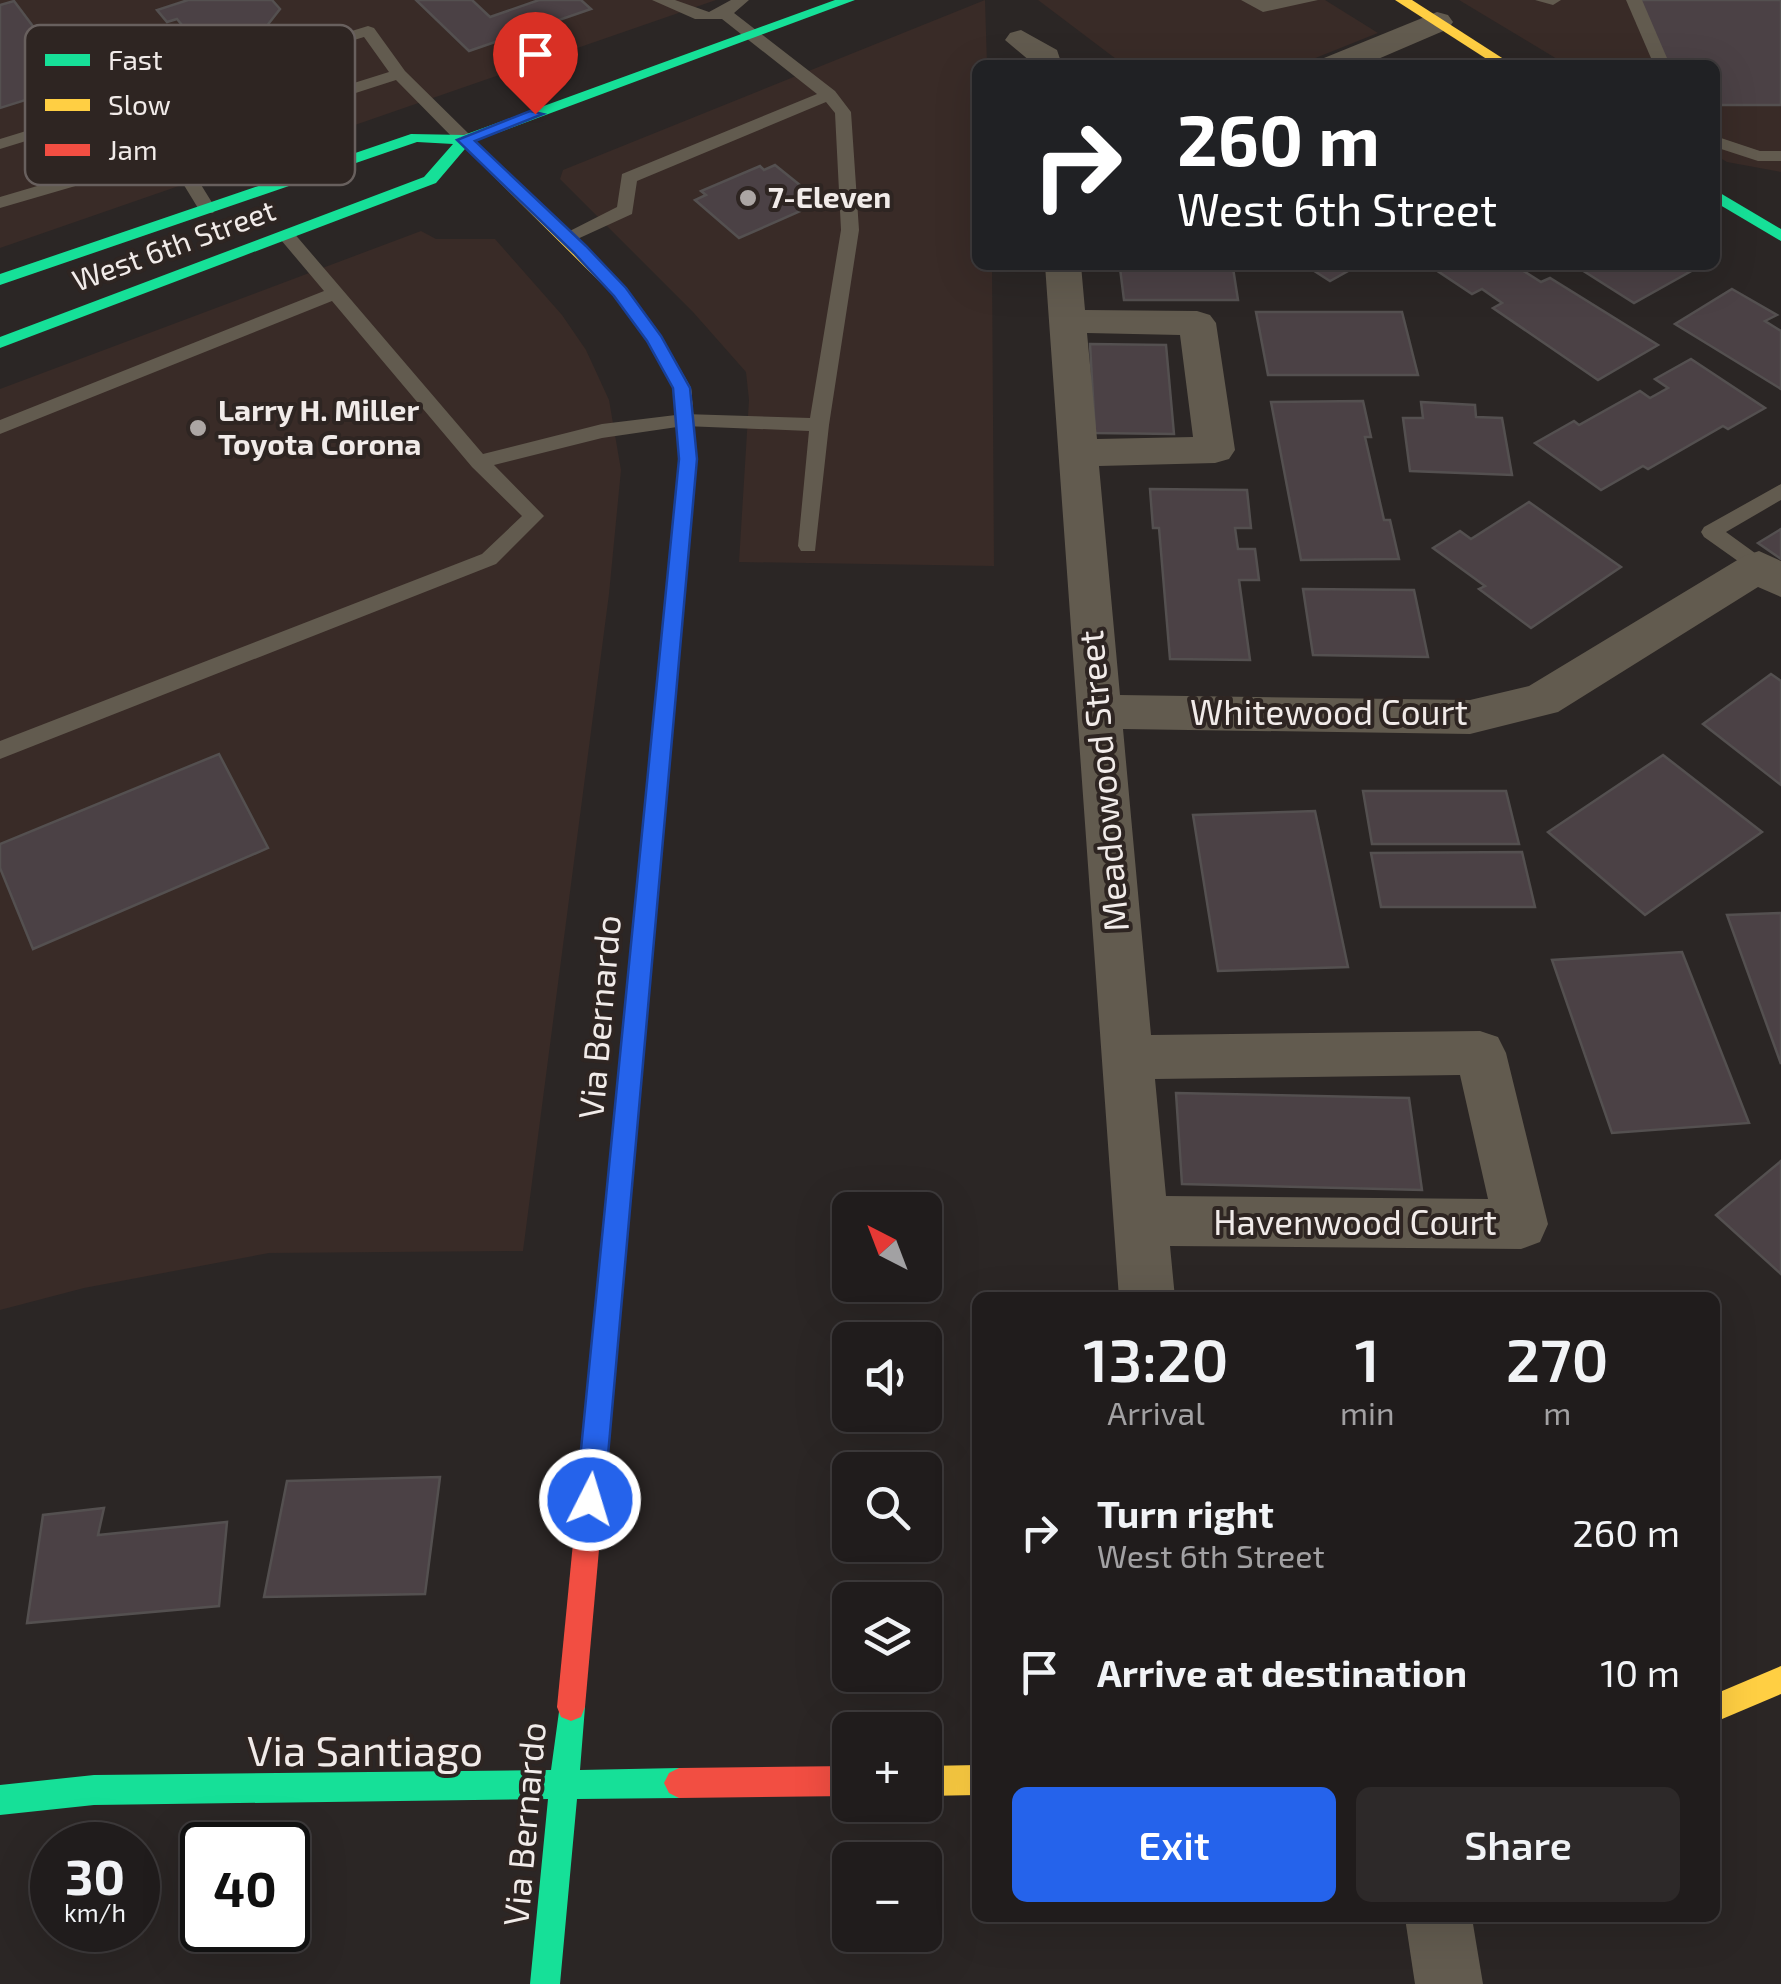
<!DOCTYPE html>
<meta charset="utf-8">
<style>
:root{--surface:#201c1c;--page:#2d2929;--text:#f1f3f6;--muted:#a2a1a3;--line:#3d3a3b;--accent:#2563eb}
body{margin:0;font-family:"Exo 2",sans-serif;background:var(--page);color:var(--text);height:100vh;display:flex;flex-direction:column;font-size:38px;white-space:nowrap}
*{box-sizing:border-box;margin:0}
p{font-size:32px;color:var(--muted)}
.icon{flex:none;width:55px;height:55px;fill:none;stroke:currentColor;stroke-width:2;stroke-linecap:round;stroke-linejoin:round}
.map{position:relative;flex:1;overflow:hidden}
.panel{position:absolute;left:972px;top:1292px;width:748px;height:630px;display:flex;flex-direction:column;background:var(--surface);border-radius:15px;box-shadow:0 10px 40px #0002,0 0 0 2px var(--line)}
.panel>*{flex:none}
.hud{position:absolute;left:972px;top:60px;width:748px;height:210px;border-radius:15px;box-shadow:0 10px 40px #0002,0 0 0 2px var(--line);background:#202124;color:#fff;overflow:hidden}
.needle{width:65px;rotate:318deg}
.tools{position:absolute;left:832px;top:1192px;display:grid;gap:20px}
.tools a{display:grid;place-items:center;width:110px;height:110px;border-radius:15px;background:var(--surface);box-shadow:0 10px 40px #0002,0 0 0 2px var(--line);font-size:50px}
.speed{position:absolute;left:30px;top:1822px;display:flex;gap:20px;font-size:50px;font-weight:700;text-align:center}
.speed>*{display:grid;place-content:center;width:130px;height:130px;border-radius:50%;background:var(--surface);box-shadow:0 10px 40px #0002,0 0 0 2px var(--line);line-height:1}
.speed small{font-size:25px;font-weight:400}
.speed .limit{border:5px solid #111;border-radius:15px;background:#fff;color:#111}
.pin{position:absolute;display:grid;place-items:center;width:85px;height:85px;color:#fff;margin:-102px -42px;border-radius:50% 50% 50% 0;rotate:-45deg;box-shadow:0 0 10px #0007}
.pin .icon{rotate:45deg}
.me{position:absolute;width:110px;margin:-55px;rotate:5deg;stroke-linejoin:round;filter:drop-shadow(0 0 8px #0008)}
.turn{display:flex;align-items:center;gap:35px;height:210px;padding:0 40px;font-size:45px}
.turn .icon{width:130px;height:130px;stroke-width:2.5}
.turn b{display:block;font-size:70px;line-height:85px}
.eta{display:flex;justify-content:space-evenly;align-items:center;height:170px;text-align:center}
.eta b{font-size:60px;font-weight:600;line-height:70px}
.action{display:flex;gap:20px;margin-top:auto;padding:20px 40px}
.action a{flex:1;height:115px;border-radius:15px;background:var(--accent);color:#fff;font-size:40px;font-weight:600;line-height:115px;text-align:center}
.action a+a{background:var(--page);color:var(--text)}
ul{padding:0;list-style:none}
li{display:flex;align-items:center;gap:30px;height:140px;padding:0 40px}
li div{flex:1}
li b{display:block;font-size:38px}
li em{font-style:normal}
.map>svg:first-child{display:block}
</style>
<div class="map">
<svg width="1781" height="1984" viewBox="0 0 1781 1984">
<rect width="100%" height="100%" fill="#2b2625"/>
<g fill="#392b27">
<polygon points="0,0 716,0 0,248"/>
<polygon points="985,0 987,65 978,65 978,265 992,265 994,566 739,562 749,400 746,372 693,312 560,179 563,170"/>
<polygon points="1038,0 1325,0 1378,33 1298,65 1124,65"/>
<polygon points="1459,0 1781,0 1781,172 1727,162 1715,155 1715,65 1567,65"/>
<polygon points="421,231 436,239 495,239 562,315 586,350 609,400 621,470 609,594 523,1251 269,1253 84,1288 0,1310 0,389"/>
</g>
<g fill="#4b4145" stroke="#545050" stroke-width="2.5">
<polygon points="188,0 272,0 280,9 266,27 223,40 191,36 177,19 167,22 157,10"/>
<polygon points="416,0 472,0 490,17 539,0 581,0 591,9 469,51"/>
<polygon points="1637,0 1781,0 1781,105 1715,105 1715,65 1665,65"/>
<polygon points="14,1 68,73 51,92 0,108 0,5"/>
<polygon points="775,165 821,202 739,238 695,200 706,195 701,191 760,166 764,170"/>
<polygon points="1305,265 1359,265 1330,281"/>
<polygon points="1445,265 1531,265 1522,270 1541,282 1550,278 1658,345 1598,380 1493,308 1502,303 1482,289 1472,294 1436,270"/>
<polygon points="1574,265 1702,265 1634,303"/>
<polygon points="1120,268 1233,268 1238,300 1124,300"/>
<polygon points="1732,289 1777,315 1765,321 1781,331 1781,389 1675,324"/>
<polygon points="1256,312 1402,312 1418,375 1268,375"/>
<polygon points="1090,344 1166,345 1174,434 1095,433"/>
<polygon points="1691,359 1765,408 1728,429 1723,426 1648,469 1643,466 1601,490 1535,443 1574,421 1579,425 1640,391 1650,398 1668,388 1655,379"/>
<polygon points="1363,401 1371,437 1365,437 1384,520 1390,520 1399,559 1301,560 1271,402"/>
<polygon points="1421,402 1475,405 1476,417 1502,418 1512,475 1410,471 1403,418 1423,418"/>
<polygon points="1150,489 1247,490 1251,528 1235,528 1238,549 1255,549 1259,580 1239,580 1250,660 1170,659 1159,528 1153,528"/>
<polygon points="1529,502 1621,567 1531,628 1479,589 1485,586 1433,548 1460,531 1471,539"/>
<polygon points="1781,529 1781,559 1758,543"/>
<polygon points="1303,589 1414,590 1428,657 1313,655"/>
<polygon points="1771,674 1781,681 1781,785 1703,724"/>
<polygon points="219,754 268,848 33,949 0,868 0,844"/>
<polygon points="1663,755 1762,832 1645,915 1548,832"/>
<polygon points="1363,791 1506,791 1519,844 1372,844"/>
<polygon points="1315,811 1348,967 1218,971 1193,815"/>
<polygon points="1522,852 1535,907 1381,907 1371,853"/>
<polygon points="1781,913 1781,1064 1727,915"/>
<polygon points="1682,952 1749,1123 1612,1133 1552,960"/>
<polygon points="1176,1093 1409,1098 1422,1190 1182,1184"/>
<polygon points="1781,1161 1781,1274 1716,1215"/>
<polygon points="440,1477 425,1594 264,1597 287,1481"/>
<polygon points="104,1508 98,1535 227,1522 219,1606 27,1623 43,1515"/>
</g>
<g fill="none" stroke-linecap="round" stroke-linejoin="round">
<g fill="#625b4f" fill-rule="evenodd">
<polygon points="652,0 675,0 709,12 731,0 749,0 734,13 835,91 851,112 859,230 829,425 815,551 801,551 798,546 809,431 684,426 602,438 494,465 544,516 496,564 0,759 0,741 482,554 522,516 472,467 332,301 0,434 0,420 324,291 281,240 281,232 293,232 483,454 602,424 684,414 810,418 841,230 835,113 826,102 637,181 632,214 573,241 561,241 558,237 617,207 622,174 817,94 722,19 695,19"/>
<polygon points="1241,0 1318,0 1263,12"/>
<polygon points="1535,0 1561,0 1553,5"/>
<polygon points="1626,0 1642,0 1670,65 1654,65"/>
<polygon points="368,26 374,28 405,71 471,136 471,144 459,144 396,80 219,137 182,154 216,209 213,213 201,213 168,159 0,208 0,197 166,148 207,129 389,72 364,37 0,149 0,139"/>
<polygon points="1715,136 1760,151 1781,151 1781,161 1758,161 1715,147"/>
<polygon points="1781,484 1781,500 1726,532 1766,561 1770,566 1766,571 1752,571 1704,537 1701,532 1704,527"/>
</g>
<g fill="#625b4f" fill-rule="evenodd">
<polygon points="1437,12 1448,15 1453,22 1448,29 1364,65 1320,65 1324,58"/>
<polygon points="1021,30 1057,50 1062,65 1030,65 1030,61 1005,40 1010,33"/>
<path d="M1045,265H1081L1085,310L1197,311L1210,315L1216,323L1235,450L1229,459L1215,463L1099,466L1120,695L1470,700L1529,686L1744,556L1759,551L1781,561V597L1758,587L1558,712L1470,734L1123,729L1151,1035L1480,1031L1498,1037L1506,1053L1548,1224L1540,1242L1521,1249L1170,1246L1175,1298H1119ZM1087,333L1180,335L1193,437L1097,439ZM1460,1075L1488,1199L1166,1196L1155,1079Z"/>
<polygon points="1405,1918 1472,1918 1483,1984 1415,1984"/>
</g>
<g fill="#16e098" fill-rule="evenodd">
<polygon points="835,0 855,0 470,143 436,183 0,348 0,337 424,177 453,144 417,142 0,285 0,274 411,134 464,135"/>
<polygon points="1715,190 1781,229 1781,241 1715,202"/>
<polygon points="663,720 673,728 626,1246 623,1254 614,1257 605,1254 602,1246 653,728"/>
<polygon points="571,1693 581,1697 585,1707 580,1770 679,1768 689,1773 694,1783 689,1793 679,1798 577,1799 560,1984 530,1984 548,1799 94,1805 0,1815 0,1785 94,1775 551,1770 561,1697"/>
</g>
<g fill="#ffcf43" fill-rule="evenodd">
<polygon points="1395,0 1412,0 1513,65 1496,65"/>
<polygon points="460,137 470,137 626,288 663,339 691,388 697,459 670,733 656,733 653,728 679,459 673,388 647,341 614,296 460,143"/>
<polygon points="1781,1666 1781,1694 1715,1722 1715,1694"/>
<polygon points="978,1765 978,1795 925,1796 925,1766"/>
</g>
<g fill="#f24e42" fill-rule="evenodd">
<polygon points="614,1235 623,1238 626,1246 585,1707 581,1717 571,1721 561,1717 557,1707 602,1246 605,1238"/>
<polygon points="850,1766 850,1796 679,1798 669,1793 664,1783 669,1773 679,1768"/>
</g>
</g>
<polygon fill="#2563eb" stroke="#184099" stroke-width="2.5" points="530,111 543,114 475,141 586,246 626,288 661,336 690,388 697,459 604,1500 600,1509 590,1513 580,1509 576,1500 679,459 673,388 647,341 614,296 574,253 457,140"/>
<g fill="#aca6a4" stroke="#2e2522" stroke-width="4">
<circle cx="748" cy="198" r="10"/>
<circle cx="198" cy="428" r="10"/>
</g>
<g text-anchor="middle" stroke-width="8" stroke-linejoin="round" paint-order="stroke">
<g font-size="30" font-weight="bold" fill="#f1ebe9" stroke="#2e2522" text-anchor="start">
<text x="768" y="208">7-Eleven</text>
<text x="218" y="421">Larry H. Miller<tspan x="218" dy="34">Toyota Corona</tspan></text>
</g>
<g font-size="30" fill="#f1ebe9" stroke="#2e2522">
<text transform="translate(174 246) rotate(-20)" y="10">West 6th Street</text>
</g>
<g font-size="35" fill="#f1ebe9" stroke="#2e2522">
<text x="1329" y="725">Whitewood Court</text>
<text transform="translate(1104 781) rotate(-95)" y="12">Meadowood Street</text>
<text transform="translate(600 1017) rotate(-85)" y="12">Via Bernardo</text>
<text x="1355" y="1235">Havenwood Court</text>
<text transform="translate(525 1824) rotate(-85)" y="12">Via Bernardo</text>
</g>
<g font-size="42" fill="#f1ebe9" stroke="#2e2522">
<text x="365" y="1766">Via Santiago</text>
</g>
</g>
<rect x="25" y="25" width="330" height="160" rx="15" fill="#2e2522" stroke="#68605e" stroke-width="2.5"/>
<rect x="45" y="54" width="45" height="12" fill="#16e098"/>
<rect x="45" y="99" width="45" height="12" fill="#ffcf43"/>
<rect x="45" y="144" width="45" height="12" fill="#f24e42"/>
<g font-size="28" fill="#f1ebe9">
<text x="108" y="70">Fast</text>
<text x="108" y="115">Slow</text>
<text x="108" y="160">Jam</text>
</g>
</svg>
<div class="tools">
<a><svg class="needle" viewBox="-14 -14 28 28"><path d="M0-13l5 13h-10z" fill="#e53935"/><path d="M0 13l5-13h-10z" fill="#a2a1a3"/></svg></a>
<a><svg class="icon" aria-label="sound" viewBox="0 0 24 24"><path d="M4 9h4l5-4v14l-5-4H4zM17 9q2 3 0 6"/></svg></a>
<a><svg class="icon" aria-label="search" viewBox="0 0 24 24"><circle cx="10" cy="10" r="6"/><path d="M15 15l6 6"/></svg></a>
<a><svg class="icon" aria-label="layers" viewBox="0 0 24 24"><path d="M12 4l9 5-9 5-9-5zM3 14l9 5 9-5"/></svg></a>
<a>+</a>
<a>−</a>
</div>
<div class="speed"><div>30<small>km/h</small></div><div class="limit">40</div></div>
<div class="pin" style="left:535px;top:114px;background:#d93025"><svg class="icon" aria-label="arrive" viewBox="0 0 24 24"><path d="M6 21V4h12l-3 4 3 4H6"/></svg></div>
<svg class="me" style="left:590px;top:1500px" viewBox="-20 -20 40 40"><circle r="17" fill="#2563eb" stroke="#fff" stroke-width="3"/><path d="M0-11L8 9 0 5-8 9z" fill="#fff"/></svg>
<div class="hud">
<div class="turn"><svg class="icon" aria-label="right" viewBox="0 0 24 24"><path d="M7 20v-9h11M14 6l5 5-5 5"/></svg><div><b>260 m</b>West 6th Street</div></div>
</div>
<section class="panel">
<div class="eta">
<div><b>13:20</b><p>Arrival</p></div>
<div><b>1</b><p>min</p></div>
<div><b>270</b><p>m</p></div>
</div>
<ul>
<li><svg class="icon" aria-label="right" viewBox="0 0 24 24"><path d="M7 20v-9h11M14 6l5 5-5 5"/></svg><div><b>Turn right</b><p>West 6th Street</p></div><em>260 m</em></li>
<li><svg class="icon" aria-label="arrive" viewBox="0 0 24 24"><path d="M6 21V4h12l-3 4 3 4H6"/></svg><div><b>Arrive at destination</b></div><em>10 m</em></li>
</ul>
<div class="action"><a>Exit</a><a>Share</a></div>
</section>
</div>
